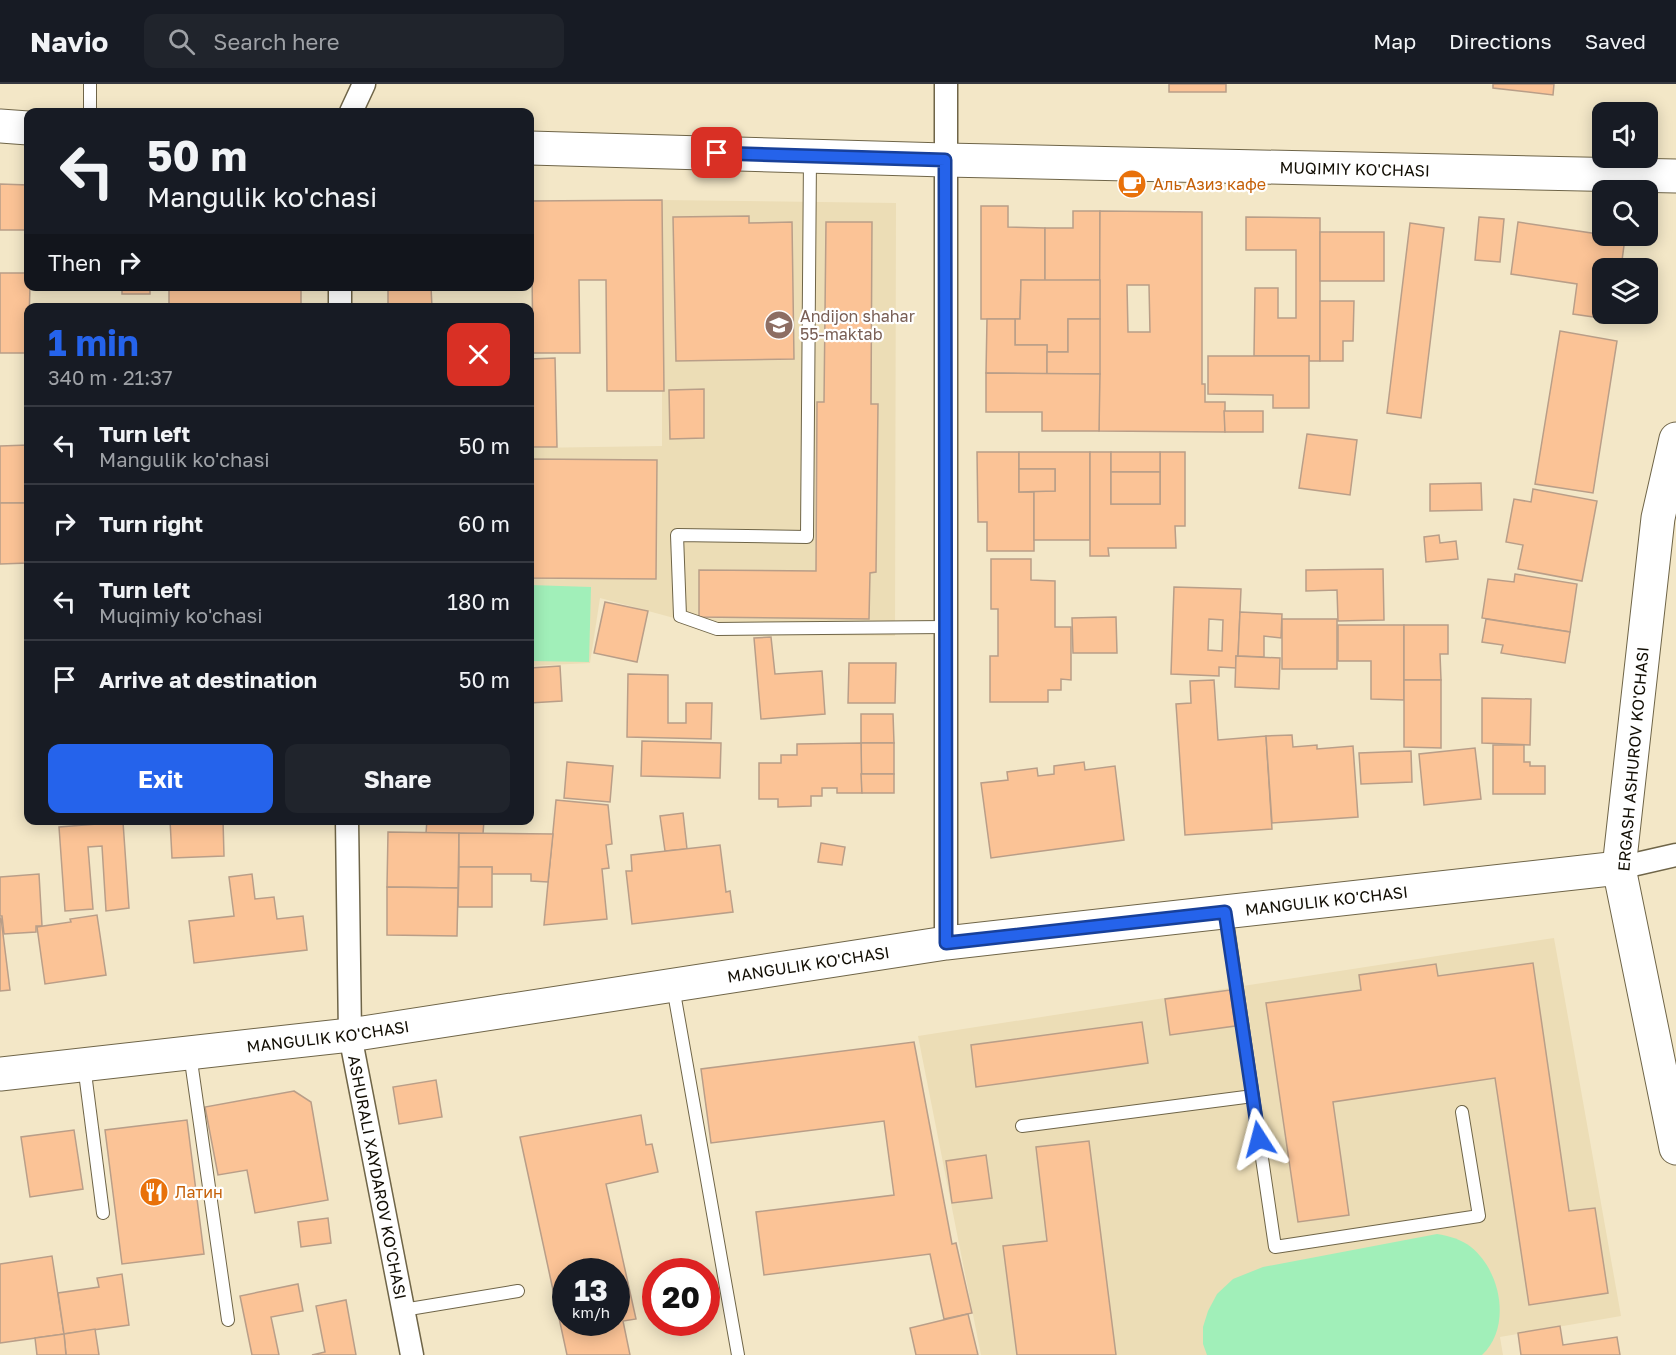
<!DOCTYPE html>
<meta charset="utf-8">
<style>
:root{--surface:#171b24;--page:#20242c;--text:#f1f3f6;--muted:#9ea1a6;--line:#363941;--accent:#2563eb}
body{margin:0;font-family:"Golos Text",sans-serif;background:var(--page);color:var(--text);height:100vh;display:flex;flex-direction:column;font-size:22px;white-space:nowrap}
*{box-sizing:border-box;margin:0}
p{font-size:20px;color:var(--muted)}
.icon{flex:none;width:33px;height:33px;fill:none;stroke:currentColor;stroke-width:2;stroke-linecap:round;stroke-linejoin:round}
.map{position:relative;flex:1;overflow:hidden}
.sheet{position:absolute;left:24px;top:219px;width:510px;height:522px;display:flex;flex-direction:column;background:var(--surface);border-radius:12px;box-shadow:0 3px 15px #0003}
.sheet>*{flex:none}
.hud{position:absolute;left:24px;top:24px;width:510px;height:183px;border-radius:12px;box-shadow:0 3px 15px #0003;background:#171b24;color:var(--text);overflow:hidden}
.controls{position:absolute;left:1592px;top:18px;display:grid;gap:12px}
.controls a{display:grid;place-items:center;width:66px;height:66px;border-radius:12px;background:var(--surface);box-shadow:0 3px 15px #0003;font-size:30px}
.speed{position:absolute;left:552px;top:1174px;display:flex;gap:12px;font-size:30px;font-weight:700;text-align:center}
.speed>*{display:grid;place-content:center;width:78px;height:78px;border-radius:50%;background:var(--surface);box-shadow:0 3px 15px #0003;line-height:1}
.speed small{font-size:15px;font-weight:400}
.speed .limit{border:9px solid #d22;background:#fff;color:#111}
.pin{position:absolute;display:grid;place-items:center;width:51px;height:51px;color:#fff;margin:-26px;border-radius:12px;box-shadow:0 3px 9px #0006}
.me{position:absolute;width:66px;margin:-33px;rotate:351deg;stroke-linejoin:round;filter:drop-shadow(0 0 4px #0008)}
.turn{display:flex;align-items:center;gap:21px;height:126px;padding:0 24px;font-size:27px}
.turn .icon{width:78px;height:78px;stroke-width:2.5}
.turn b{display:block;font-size:42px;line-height:51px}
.then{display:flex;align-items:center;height:57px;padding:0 24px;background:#0003;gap:12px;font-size:22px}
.round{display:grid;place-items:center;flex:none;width:63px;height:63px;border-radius:12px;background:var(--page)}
.head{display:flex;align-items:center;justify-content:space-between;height:102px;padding:0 24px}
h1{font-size:36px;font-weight:700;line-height:45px;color:var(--accent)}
.action{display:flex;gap:12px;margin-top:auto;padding:12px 24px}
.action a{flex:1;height:69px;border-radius:12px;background:var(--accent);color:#fff;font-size:24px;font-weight:700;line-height:69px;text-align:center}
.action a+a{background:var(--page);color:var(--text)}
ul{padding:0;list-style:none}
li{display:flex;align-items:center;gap:18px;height:78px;padding:0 24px;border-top:2px solid var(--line)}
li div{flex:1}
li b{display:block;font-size:22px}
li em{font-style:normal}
header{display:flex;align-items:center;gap:36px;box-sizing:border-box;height:84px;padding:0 30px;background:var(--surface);border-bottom:2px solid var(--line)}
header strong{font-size:28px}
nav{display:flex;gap:33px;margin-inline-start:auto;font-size:21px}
.search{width:420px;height:54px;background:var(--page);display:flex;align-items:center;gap:15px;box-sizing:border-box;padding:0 21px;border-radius:12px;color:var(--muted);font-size:22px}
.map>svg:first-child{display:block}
</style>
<header>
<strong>Navio</strong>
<div class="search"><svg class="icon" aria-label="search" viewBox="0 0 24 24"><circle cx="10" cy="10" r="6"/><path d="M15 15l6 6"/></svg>Search here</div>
<nav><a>Map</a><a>Directions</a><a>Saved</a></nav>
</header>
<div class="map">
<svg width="1676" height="1271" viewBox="0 0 1676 1271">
<rect width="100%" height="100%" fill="#f3e7c7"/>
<g fill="#ecddb6">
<polygon points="662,116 896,119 895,552 737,551 600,514 590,579 530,582 530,364 662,362"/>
<polygon points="1554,854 1621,1232 1500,1253 1503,1271 981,1271 918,952"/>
</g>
<g fill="#a1efb9">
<polygon points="530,501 591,503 589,578 530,577"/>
<path d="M1437,1150C1449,1152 1461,1155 1471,1163C1501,1187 1512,1243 1482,1271H1207L1203,1260V1243L1208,1227L1217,1210L1233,1195L1263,1183Z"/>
</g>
<g fill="#fbc396" stroke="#b99e88" stroke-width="1.5" fill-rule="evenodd">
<rect x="1169" y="0" width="57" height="8"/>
<polygon points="1493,0 1554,0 1553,11 1493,4"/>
<polygon points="0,100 28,101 28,146 0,146"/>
<polygon points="662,116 664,307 607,307 606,196 579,196 580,269 533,269 532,188 530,188 530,117"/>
<polygon points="981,122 1008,122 1008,143 1045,144 1045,197 1021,196 1020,235 981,235"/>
<polygon points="1073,127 1100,127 1100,196 1045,197 1045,144 1073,144"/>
<path d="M1100,127L1202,128V300H1205V318H1225V348L1099,347ZM1127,201H1149L1150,248H1128Z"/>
<polygon points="749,132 749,139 792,138 794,275 676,277 673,133"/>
<polygon points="1246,133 1320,134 1320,277 1309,277 1309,272 1254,272 1255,204 1278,204 1278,234 1296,234 1296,166 1246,166"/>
<polygon points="1479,133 1504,135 1500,178 1475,176"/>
<polygon points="826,138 872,138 871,320 878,320 876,488 870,489 869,535 699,533 699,486 816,487 817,318 824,318"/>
<polygon points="1518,138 1625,154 1621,184 1602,184 1602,230 1614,230 1614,236 1573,230 1577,200 1511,190"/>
<polygon points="1410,139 1444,144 1421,334 1387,329"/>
<rect x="1320" y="148" width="64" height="49"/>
<polygon points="0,189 28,189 28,202 30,202 28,269 0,269"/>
<polygon points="1021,196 1100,196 1100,235 1068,235 1068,268 1047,268 1047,261 1015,261 1015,235 1020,235"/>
<rect x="122" y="202" width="28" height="8"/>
<rect x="169" y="202" width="132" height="22"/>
<polygon points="388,202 431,202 432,224 388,224"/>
<polygon points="1320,217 1354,217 1353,257 1343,257 1343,277 1320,277"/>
<polygon points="987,235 1015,235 1015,261 1047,261 1047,290 986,289"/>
<polygon points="1068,235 1100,235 1100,290 1047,290 1047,268 1068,268"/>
<polygon points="1560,247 1617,257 1593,409 1535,400"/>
<polygon points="1208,272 1309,272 1309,324 1273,324 1273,311 1208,310"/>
<polygon points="555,274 557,363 530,363 530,275"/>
<polygon points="986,289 1100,290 1099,347 1042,347 1042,328 986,328"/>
<polygon points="704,305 704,354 670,355 669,306"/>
<polygon points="1224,327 1263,327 1263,348 1225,348"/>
<polygon points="1307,350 1357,356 1350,411 1299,404"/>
<polygon points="28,361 28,419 0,419 0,362"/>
<polygon points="977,368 1019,368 1019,408 1034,408 1034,467 987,467 987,438 978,438"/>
<polygon points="1019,368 1090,368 1090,456 1034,456 1034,406 1055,407 1055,385 1019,385"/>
<polygon points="1090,368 1111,368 1111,420 1160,420 1160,368 1185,368 1185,442 1175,442 1176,464 1108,464 1109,472 1090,472"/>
<rect x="1111" y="368" width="49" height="20"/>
<polygon points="530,375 657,376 656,495 530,494"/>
<polygon points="1019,385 1055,385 1055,407 1019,408"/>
<rect x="1111" y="388" width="49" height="32"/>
<polygon points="1481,399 1482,426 1430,427 1430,400"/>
<polygon points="1533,405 1597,417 1582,497 1518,485 1523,461 1506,458 1514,415 1531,418"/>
<polygon points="0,419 28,419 28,479 0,480"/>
<polygon points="1439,451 1440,459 1456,457 1458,475 1426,478 1424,453"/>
<polygon points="991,475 1031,475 1031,496 1055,497 1055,543 1071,543 1071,596 1061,595 1061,606 1048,606 1048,618 990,618 990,572 998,572 998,525 991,525"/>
<polygon points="1383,485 1384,536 1338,537 1337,506 1306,507 1306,486"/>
<polygon points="1515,490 1577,500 1570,548 1482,534 1488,495 1514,498"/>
<path d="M1174,503L1241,505L1238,572H1236V584L1219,583V592L1171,590ZM1209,535L1223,536L1222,567L1208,566Z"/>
<polygon points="605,518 648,527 637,578 594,569"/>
<polygon points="1240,528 1282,530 1281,554 1264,552 1264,573 1238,572"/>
<polygon points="1116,533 1117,569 1073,569 1072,534"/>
<rect x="1282" y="535" width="55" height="50"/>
<polygon points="1486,535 1570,548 1565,579 1501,569 1503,561 1482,558"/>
<polygon points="1338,541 1404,541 1404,616 1371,615 1371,577 1338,577"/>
<polygon points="1404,541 1448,541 1448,570 1440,570 1441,596 1404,596"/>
<polygon points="771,553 775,590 822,587 825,630 761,635 754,554"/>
<polygon points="1236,572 1280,574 1279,605 1235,603"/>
<polygon points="849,579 896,579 895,619 848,619"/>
<polygon points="560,582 562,617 530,619 530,584"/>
<polygon points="628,590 668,591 668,639 686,639 686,619 712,619 711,655 627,653"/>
<polygon points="1214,596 1218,656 1266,652 1272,745 1185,751 1176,620 1191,619 1190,597"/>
<polygon points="1404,596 1441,596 1441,664 1404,663"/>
<polygon points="1482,614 1531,615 1530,661 1482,659"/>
<polygon points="861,630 893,630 894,659 861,659"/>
<polygon points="1292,651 1293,663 1317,661 1317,665 1353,662 1358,733 1272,739 1266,652"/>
<polygon points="642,657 721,659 720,694 641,692"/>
<rect x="861" y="659" width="33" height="31"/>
<polygon points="861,659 862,709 837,709 837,704 822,704 822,712 811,712 811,722 778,723 778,715 759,715 759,679 781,679 781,671 797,671 797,660"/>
<polygon points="1493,661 1524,661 1524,678 1530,678 1530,682 1545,682 1545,710 1493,710"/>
<polygon points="1475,664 1481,715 1424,721 1419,670"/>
<polygon points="1411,667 1412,698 1361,700 1359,669"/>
<polygon points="567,678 613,682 610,718 564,714"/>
<polygon points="1084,678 1085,686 1115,682 1124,756 991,774 981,699 1008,696 1007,688 1037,684 1038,692 1054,690 1054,682"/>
<polygon points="861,690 894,690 894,709 862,709"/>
<polygon points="556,716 608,721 612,760 606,761 609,784 602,785 607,835 544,841"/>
<polygon points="683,729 687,765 665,767 660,732"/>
<polygon points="170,736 223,736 224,772 172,774"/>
<polygon points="427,736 484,736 483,750 426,749"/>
<polygon points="123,738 129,824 106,827 102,762 88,763 93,825 65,827 59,743"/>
<polygon points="388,748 459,749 458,804 387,803"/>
<polygon points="459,749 553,750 548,798 531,797 531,790 492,790 492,783 459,783"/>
<polygon points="821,759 845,763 842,781 818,778"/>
<polygon points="720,761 726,808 730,807 733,828 632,840 626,787 632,787 631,771"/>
<polygon points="459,783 492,783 492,823 458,823"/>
<polygon points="39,790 42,842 36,842 36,848 4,850 2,832 0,832 0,793"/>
<polygon points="252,790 255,815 274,813 277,835 303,832 307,866 194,879 189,837 234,832 229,793"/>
<polygon points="387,803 458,804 457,852 387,851"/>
<polygon points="97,831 106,891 45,900 37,843 71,838 70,835"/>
<polygon points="0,834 1,834 10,906 0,907"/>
<polygon points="1533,879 1569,1127 1595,1124 1608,1209 1529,1221 1495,994 1333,1018 1349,1131 1298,1138 1266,919 1361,906 1359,891 1436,880 1438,892"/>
<polygon points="1230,906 1235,942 1170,951 1165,915"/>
<polygon points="1142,938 1148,979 976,1003 971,961"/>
<polygon points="914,958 952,1160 956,1159 972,1229 944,1235 930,1170 764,1191 756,1128 894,1111 884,1037 711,1059 701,985"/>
<polygon points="436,996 442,1033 399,1040 393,1003"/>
<polygon points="294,1007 311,1018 328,1116 255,1129 247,1086 218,1091 205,1023"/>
<path d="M641,1031L646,1061L652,1060L658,1088L606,1100L636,1235L623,1237L630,1271H567L520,1053ZM566,1188H616V1239H566Z"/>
<polygon points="187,1036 204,1170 122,1180 105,1046"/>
<polygon points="74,1046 83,1105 30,1113 21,1053"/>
<polygon points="1089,1057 1116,1271 1017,1271 1003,1162 1047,1157 1036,1063"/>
<polygon points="986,1071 992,1114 952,1119 946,1077"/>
<polygon points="328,1134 331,1159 301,1163 298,1138"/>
<polygon points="52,1172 64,1250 0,1259 0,1180"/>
<polygon points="122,1190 129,1241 64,1250 58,1209 99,1203 97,1194"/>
<polygon points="298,1200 303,1227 271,1233 279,1271 252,1271 240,1212"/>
<polygon points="346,1216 356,1271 312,1271 325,1268 316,1222"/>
<polygon points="968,1230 978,1271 916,1271 910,1244"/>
<polygon points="1560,1242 1563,1261 1617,1253 1620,1271 1521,1271 1518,1249"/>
<polygon points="95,1245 99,1271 66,1271 64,1250"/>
<polygon points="64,1250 66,1271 37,1271 35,1254"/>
</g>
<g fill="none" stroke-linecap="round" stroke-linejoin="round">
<g stroke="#6f6548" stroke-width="14">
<g id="lane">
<polyline points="90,28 90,0"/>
<polyline points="810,73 807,453 677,451 680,532 717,545 946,543"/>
<polyline points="1226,829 1275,1163 1479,1132 1462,1028"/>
<polyline points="673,903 738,1271"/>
<polyline points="190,970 228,1236"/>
<polyline points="84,981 103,1129"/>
<polyline points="1022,1042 1253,1012"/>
<polyline points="403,1226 518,1207"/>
</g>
</g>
<g stroke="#6f6548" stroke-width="25">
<g id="street">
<polyline points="946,0 946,859"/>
<polyline points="351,28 364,0"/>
<polyline points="340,202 340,224"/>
<path id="s1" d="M347,736L350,951L412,1271"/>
<polyline points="1619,784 1676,771"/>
</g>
</g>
<g stroke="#6f6548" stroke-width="35">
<g id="secondary">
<polyline points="0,42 28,44"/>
<path id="s2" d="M530,64L945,76L1676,92"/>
<polyline points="1676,355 1658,434 1619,784 1676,1064"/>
<path id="s3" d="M0,990L350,951L946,859L1619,784"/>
</g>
</g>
<use href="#lane" stroke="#fff" stroke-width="12"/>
<use href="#street" stroke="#fff" stroke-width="22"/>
<use href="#secondary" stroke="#fff" stroke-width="33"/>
</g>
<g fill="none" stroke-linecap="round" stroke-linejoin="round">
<g stroke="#184099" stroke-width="15">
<polyline id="route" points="717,69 945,76 946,859 1225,828 1259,1055"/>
</g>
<use href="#route" stroke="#2563eb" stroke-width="10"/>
</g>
<defs>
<g id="cafe-disc" transform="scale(1.5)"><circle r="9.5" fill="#e8710a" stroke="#fff"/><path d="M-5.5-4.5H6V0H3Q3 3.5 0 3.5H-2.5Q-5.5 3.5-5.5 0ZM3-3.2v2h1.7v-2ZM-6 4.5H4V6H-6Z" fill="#fff"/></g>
<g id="school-disc" transform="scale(1.5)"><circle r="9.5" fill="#8d6e63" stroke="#fff"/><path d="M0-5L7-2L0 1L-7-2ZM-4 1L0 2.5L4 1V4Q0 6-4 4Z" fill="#fff"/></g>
<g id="restaurant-disc" transform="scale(1.5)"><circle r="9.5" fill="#e8710a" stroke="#fff"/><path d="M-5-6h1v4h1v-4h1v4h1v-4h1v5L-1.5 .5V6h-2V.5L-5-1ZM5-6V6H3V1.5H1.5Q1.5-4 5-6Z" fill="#fff"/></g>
</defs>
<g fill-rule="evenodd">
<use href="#cafe-disc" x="1132" y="100"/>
<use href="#school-disc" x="779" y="241"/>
<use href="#restaurant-disc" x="154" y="1108"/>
</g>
<g text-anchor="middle" stroke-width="4.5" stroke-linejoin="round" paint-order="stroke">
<g font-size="16" fill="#120e04" stroke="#fff">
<text dy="6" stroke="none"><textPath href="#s2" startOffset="825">MUQIMIY KO'CHASI</textPath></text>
<text transform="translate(1633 675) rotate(-85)" y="6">ERGASH ASHUROV KO'CHASI</text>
<text dy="6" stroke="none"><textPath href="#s3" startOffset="1338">MANGULIK KO'CHASI</textPath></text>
<text dy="6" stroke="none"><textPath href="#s3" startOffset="816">MANGULIK KO'CHASI</textPath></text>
<text dy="6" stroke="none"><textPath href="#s3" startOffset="330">MANGULIK KO'CHASI</textPath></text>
<text dy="6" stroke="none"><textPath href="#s1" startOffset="360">ASHURALI XAYDAROV KO'CHASI</textPath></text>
</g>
<g font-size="16" fill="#c56008" stroke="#fff" text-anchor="start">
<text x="1153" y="106">Аль Азиз кафе</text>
<text x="175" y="1114">Латин</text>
</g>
<g font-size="16" fill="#785e54" stroke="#fff" text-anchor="start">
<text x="800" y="238">Andijon shahar<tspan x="800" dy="18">55-maktab</tspan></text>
</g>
</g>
</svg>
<div class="controls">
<a><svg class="icon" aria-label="sound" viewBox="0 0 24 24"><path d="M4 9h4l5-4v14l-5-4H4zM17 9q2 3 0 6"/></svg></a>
<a><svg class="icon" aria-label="search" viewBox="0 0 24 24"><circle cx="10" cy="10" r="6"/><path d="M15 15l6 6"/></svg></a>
<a><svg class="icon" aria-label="layers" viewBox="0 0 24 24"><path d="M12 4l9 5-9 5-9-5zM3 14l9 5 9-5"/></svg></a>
</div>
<div class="speed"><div>13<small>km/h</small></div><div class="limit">20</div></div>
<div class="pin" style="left:717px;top:69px;background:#d93025"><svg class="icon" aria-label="arrive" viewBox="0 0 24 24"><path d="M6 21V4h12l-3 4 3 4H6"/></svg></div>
<svg class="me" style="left:1259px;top:1055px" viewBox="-20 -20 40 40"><path d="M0-17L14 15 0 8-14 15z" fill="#2563eb" stroke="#fff" stroke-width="4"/></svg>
<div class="hud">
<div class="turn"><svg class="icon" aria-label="left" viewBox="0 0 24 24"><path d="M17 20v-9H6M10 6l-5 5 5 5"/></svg><div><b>50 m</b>Mangulik ko'chasi</div></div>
<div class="then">Then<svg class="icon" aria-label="right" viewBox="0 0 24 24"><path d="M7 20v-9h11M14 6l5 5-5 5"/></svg></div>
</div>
<section class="sheet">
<div class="head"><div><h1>1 min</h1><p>340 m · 21:37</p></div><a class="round" style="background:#d93025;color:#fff"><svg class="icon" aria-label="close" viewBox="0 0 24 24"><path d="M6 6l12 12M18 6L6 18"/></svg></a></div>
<ul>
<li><svg class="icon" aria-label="left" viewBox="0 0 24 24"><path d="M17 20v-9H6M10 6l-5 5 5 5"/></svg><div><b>Turn left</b><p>Mangulik ko'chasi</p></div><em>50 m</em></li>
<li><svg class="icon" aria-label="right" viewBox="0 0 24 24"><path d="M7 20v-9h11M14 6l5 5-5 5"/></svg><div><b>Turn right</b></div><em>60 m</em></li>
<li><svg class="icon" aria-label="left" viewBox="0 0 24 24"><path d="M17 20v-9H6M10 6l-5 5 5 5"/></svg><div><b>Turn left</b><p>Muqimiy ko'chasi</p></div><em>180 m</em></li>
<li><svg class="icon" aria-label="arrive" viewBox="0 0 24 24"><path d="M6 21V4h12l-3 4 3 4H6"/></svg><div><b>Arrive at destination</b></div><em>50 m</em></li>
</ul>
<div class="action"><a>Exit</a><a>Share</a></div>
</section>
</div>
